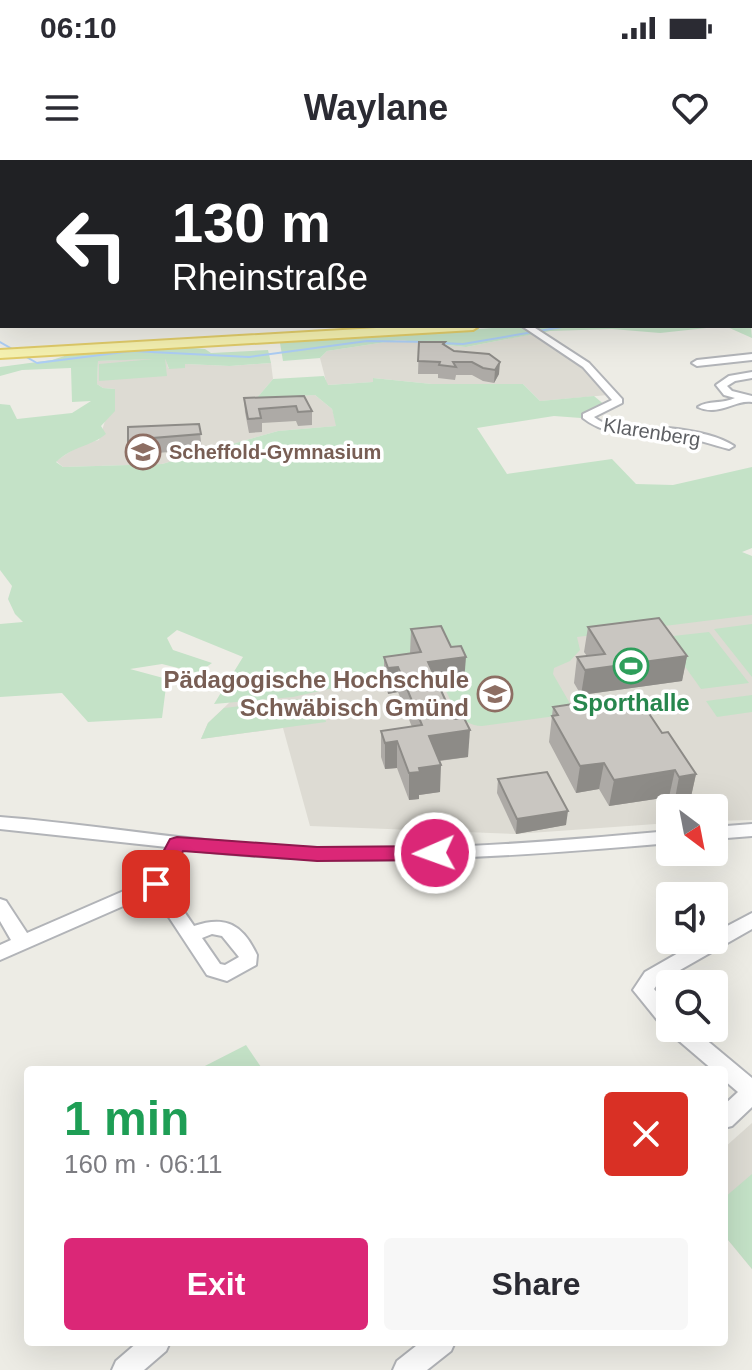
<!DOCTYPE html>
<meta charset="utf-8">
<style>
:root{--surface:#fff;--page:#f7f7f7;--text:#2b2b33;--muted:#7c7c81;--accent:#db2777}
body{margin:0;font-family:Helvetica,sans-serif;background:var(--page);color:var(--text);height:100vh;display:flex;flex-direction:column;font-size:30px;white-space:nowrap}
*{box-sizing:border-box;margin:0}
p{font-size:26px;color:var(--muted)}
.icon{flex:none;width:44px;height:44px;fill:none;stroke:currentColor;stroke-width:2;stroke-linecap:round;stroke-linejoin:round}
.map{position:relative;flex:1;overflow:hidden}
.sheet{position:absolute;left:24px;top:906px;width:704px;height:280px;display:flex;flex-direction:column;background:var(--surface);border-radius:8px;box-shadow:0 8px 32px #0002}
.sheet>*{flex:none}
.banner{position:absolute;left:0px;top:0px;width:752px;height:168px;box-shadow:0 8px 32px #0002;background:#202124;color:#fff;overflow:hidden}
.needle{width:52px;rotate:148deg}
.fabs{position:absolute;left:656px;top:634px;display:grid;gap:16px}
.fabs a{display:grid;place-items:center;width:72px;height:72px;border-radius:8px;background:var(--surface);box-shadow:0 8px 32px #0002;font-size:40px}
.pin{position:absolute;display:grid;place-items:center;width:68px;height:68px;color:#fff;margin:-34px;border-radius:16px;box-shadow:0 4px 12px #0006}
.me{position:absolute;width:88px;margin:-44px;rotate:268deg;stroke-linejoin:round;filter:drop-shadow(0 0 6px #0008)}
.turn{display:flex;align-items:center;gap:28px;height:168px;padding:0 40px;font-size:36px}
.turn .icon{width:104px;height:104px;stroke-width:2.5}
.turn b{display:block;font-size:56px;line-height:68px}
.round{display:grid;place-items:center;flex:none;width:84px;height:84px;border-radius:8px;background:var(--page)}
.summary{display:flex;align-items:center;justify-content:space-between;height:136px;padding:0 40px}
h1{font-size:48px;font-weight:800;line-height:60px;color:#1e9e55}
.button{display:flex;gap:16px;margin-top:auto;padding:16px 40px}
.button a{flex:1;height:92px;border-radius:8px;background:var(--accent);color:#fff;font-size:32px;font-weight:800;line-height:92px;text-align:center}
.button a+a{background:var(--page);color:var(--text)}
.status{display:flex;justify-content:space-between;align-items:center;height:56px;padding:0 40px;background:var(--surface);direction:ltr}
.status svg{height:22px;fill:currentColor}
header{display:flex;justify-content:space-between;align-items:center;height:104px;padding:0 40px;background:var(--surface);font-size:36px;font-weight:800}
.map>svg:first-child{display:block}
</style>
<div class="status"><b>06:10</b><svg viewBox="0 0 49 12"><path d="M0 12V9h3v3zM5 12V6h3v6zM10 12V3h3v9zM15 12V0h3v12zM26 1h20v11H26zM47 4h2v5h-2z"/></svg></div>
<header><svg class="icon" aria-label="menu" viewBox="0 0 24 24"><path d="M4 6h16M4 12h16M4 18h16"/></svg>Waylane<svg class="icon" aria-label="heart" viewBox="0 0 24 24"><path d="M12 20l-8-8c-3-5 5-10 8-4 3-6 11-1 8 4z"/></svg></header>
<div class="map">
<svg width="752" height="1210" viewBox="0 0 752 1210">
<rect width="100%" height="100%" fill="#edece5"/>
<g fill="#dddbd3">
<polygon points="533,174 584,206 608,235 540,241 523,224 432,224 373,218 374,222 327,225 320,198 327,191 399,180 466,187"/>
<polygon points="166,198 168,208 185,204 230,206 271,203 273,219 257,238 315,235 332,249 337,266 278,271 162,304 63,307 56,301 80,285 99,280 115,229 103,228 97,224 98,201"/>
<polygon points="752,396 752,660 714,661 714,648 670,648 670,663 516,674 310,666 283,568 201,579 208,563 252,521"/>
<polygon points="752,963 752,1109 724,1075 724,988"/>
</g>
<g fill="#c4e2c7">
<polygon points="750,156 752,178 725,166 660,173 612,169 550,171 466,187 399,180 327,191 320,198 283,201 280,183 519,166 525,169 555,166 750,166"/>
<path d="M171,186L205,189L211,193L268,190L271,203L230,206L185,204V208L169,209L165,198L167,216L99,221V204L154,199L98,201L97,224L103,228L115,229V251L101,266L106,274C92,286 73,286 56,302L63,307L162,304L278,271L336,266L332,249L315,235L256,239L273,219L324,216L328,225L373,222V218L432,224H523L540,241L594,236L606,246L591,250L581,258L554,256L477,268L507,314L612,299L636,324L673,325L752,307V388L742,392L752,396V455L577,477L580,490L570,501L554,508L553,514L572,547L563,555L482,566C459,566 453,544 443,525L463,522L419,514L369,520L367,516L342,520V526L293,537L214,544L243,497L177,470L167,478L173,490L212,503L198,513L162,504L130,509L167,519L162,558L88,562L62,533L0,537V464L23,462L15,454L8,439L12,426L0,410V244L10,245L17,259L72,253L91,241L72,242L71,208L22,210L0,216V207L52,200L74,193Z"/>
<polygon points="752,464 752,517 714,469"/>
<polygon points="709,472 749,523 701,529 664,477"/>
<polygon points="752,535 752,552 717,557 706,541"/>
<polygon points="319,537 326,562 201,579 208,563 224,548"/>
<polygon points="246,885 263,910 197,910"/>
<polygon points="752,1014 752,1109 724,1075 724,1038"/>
</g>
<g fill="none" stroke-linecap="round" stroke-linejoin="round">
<g stroke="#adcef5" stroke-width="2">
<polyline points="632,166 672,166"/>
<polyline points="748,166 752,167"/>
<polyline points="0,182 37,203 132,191 249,197 367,181 431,182"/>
<polyline points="440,183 463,184 562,167 621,166"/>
</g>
<g stroke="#b2b4b8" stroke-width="4">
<g id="minor">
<polygon points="704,0 711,0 712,2 705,2"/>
<rect x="750" y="9" width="2" height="4"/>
<path d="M522,166H532L589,203L622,239V243L594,257C614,273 644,267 668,268C688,270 718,275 734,286L729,289C713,285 697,279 680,276C647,271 612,281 583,258V254L612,240L583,207Z"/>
<polygon points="752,194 752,200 697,206 692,203 697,200"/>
<path d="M752,212V218L735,221L727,226L732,231L752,236V242C736,239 718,257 698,247C708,240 723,244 735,238L724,235L716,225L729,216Z"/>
<path d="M0,657C91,664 180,680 271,686C404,694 537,683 670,671V683C507,697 346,709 183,689L165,724L194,766C226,755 243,765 257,795L256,805L227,821L207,815L153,733L0,800V785L11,780L0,761V739L6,741L27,773L149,720L167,687L0,669ZM212,774L222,776L239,797L225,805L220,804L202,778Z"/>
<polygon points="752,664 752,676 714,679 714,667"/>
<polygon points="752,753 752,769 659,822 654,829 670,847 670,868 692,868 752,918 752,947 732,966 724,968 724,945 738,932 724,920 724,910 713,910 671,874 668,868 663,867 633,830 645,812 701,780 714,780 714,773"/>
<polygon points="138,1182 170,1182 166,1191 144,1210 112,1210 116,1201"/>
<polygon points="421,1182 455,1182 451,1191 427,1210 393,1210 397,1201"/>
</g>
</g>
<g stroke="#e1cc6a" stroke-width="4">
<g id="major">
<rect x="750" y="146" width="2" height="8"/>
<polygon points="410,166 479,166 473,170 0,198 0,190"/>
</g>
</g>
<use href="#minor" fill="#fff" fill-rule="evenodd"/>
<use href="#major" fill="#f6f2b1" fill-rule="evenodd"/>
</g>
<g fill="#adaaa6">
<polygon points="419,182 454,191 489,194 499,214 494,223 483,221 472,215 456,215 455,220 438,218 438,214 418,214"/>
<polygon points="304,236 312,251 312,265 298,266 296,261 262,263 262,272 249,273 245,252 244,238"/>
<polygon points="199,264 202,290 155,293 156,303 131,305 128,267"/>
<polygon points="588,467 687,496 682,521 581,535 574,523 577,497 587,496 584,492"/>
<polygon points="411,469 464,522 439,526 468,597 440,601 440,632 419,635 419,639 409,640 397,608 385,609 381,597 381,571 412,567 398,532 388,534 384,523 384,497 410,494"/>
<polygon points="553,547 618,547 662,573 696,614 690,641 674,644 669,637 609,646 599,629 576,633 549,582"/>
<polygon points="498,619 566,665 516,674 497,633"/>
</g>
<g fill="#8d8b87">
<polygon points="500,202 499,214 494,223 495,210"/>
<polygon points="687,496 682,521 581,535 585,510"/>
<polygon points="466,497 464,522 427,527 428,502"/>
<polygon points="398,507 398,532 388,534 388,508"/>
<polygon points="470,570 468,597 428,602 429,576"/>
<polygon points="397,581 397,608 385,609 385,583"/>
<polygon points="604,603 599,629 576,633 580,606"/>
<polygon points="441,605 440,632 419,635 419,639 409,640 409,613 419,608"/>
<polygon points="675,610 669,637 609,646 614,620"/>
<polygon points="696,614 690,641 674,644 679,617"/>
<polygon points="568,651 566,665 516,674 517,659"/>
</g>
<g fill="#c9c6c1" stroke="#8d8b87" stroke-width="2">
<polygon points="419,182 445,182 443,184 454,191 489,194 500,202 495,210 483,208 472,202 453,202 456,207 439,205 440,202 418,201"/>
<polygon points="304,236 312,251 298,252 296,246 259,249 261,258 248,259 244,238"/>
<polygon points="199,264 201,274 153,278 154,288 128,290 128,267"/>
<polygon points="659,458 687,496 585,510 577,497 605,494 588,467"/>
<polygon points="441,466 451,487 461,486 466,497 428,502 454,559 464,558 470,570 429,576 441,605 419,608 420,612 409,613 397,581 385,583 381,571 422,565 398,507 388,508 384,497 421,492 411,469"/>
<polygon points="613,538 618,547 642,543 662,573 668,572 696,614 679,617 675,610 614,620 604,603 580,606 552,556 558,555 553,547"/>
<polygon points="547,612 568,651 517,659 498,619"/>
</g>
<polygon fill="#db2777" stroke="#8e194d" stroke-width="2" points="177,677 317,687 435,686 445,693 435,700 317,701 183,691 163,729 149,729 146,724 170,679"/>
<defs>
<g id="school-ring" transform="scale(1.8)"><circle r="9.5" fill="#fff" stroke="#8d6e63" stroke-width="1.5"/><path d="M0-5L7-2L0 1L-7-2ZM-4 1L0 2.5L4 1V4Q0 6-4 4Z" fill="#8d6e63"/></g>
<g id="stadium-ring" transform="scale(1.8)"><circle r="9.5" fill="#fff" stroke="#2e9e5b" stroke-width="1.5"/><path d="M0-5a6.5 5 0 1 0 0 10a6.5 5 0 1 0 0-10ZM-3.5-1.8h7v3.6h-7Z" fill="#2e9e5b"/></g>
<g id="university-ring" transform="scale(1.8)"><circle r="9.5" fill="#fff" stroke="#8d6e63" stroke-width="1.5"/><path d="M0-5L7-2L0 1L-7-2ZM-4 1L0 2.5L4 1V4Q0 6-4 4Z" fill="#8d6e63"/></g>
</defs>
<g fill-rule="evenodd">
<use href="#school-ring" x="143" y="292"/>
<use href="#stadium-ring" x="631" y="506"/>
<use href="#university-ring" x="495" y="534"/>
</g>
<g text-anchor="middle" stroke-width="7" stroke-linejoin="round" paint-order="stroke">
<g font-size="20" fill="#5d5f63" stroke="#fff">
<text transform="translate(652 272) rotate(9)" y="7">Klarenberg</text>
</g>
<g font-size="20" font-weight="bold" fill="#785e54" stroke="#fff" text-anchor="start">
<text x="169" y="299">Scheffold-Gymnasium</text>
</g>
<g font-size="24" font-weight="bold" fill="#785e54" stroke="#fff" text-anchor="end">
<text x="469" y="528">Pädagogische Hochschule<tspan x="469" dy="28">Schwäbisch Gmünd</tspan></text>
</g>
<g font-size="24" font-weight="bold" fill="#27864d" stroke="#fff">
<text x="631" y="551">Sporthalle</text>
</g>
</g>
</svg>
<div class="fabs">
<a><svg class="needle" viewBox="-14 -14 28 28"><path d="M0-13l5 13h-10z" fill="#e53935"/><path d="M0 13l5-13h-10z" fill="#7c7c81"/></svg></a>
<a><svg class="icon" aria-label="sound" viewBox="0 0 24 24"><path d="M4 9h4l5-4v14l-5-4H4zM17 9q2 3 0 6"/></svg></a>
<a><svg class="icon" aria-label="search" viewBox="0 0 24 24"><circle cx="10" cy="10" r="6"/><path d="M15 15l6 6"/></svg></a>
</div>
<div class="pin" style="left:156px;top:724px;background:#d93025"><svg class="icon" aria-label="arrive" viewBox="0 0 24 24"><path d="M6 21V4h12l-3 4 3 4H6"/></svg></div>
<svg class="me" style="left:435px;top:693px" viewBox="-20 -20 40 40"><circle r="17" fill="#db2777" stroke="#fff" stroke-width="3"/><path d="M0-11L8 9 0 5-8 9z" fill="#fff"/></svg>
<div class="banner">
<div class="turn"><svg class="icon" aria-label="left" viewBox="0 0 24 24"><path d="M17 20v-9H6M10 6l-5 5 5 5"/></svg><div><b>130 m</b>Rheinstraße</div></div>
</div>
<section class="sheet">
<div class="summary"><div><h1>1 min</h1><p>160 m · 06:11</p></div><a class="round" style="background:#d93025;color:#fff"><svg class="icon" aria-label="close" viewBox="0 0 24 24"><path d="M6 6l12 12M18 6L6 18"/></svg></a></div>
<div class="button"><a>Exit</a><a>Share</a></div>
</section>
</div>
